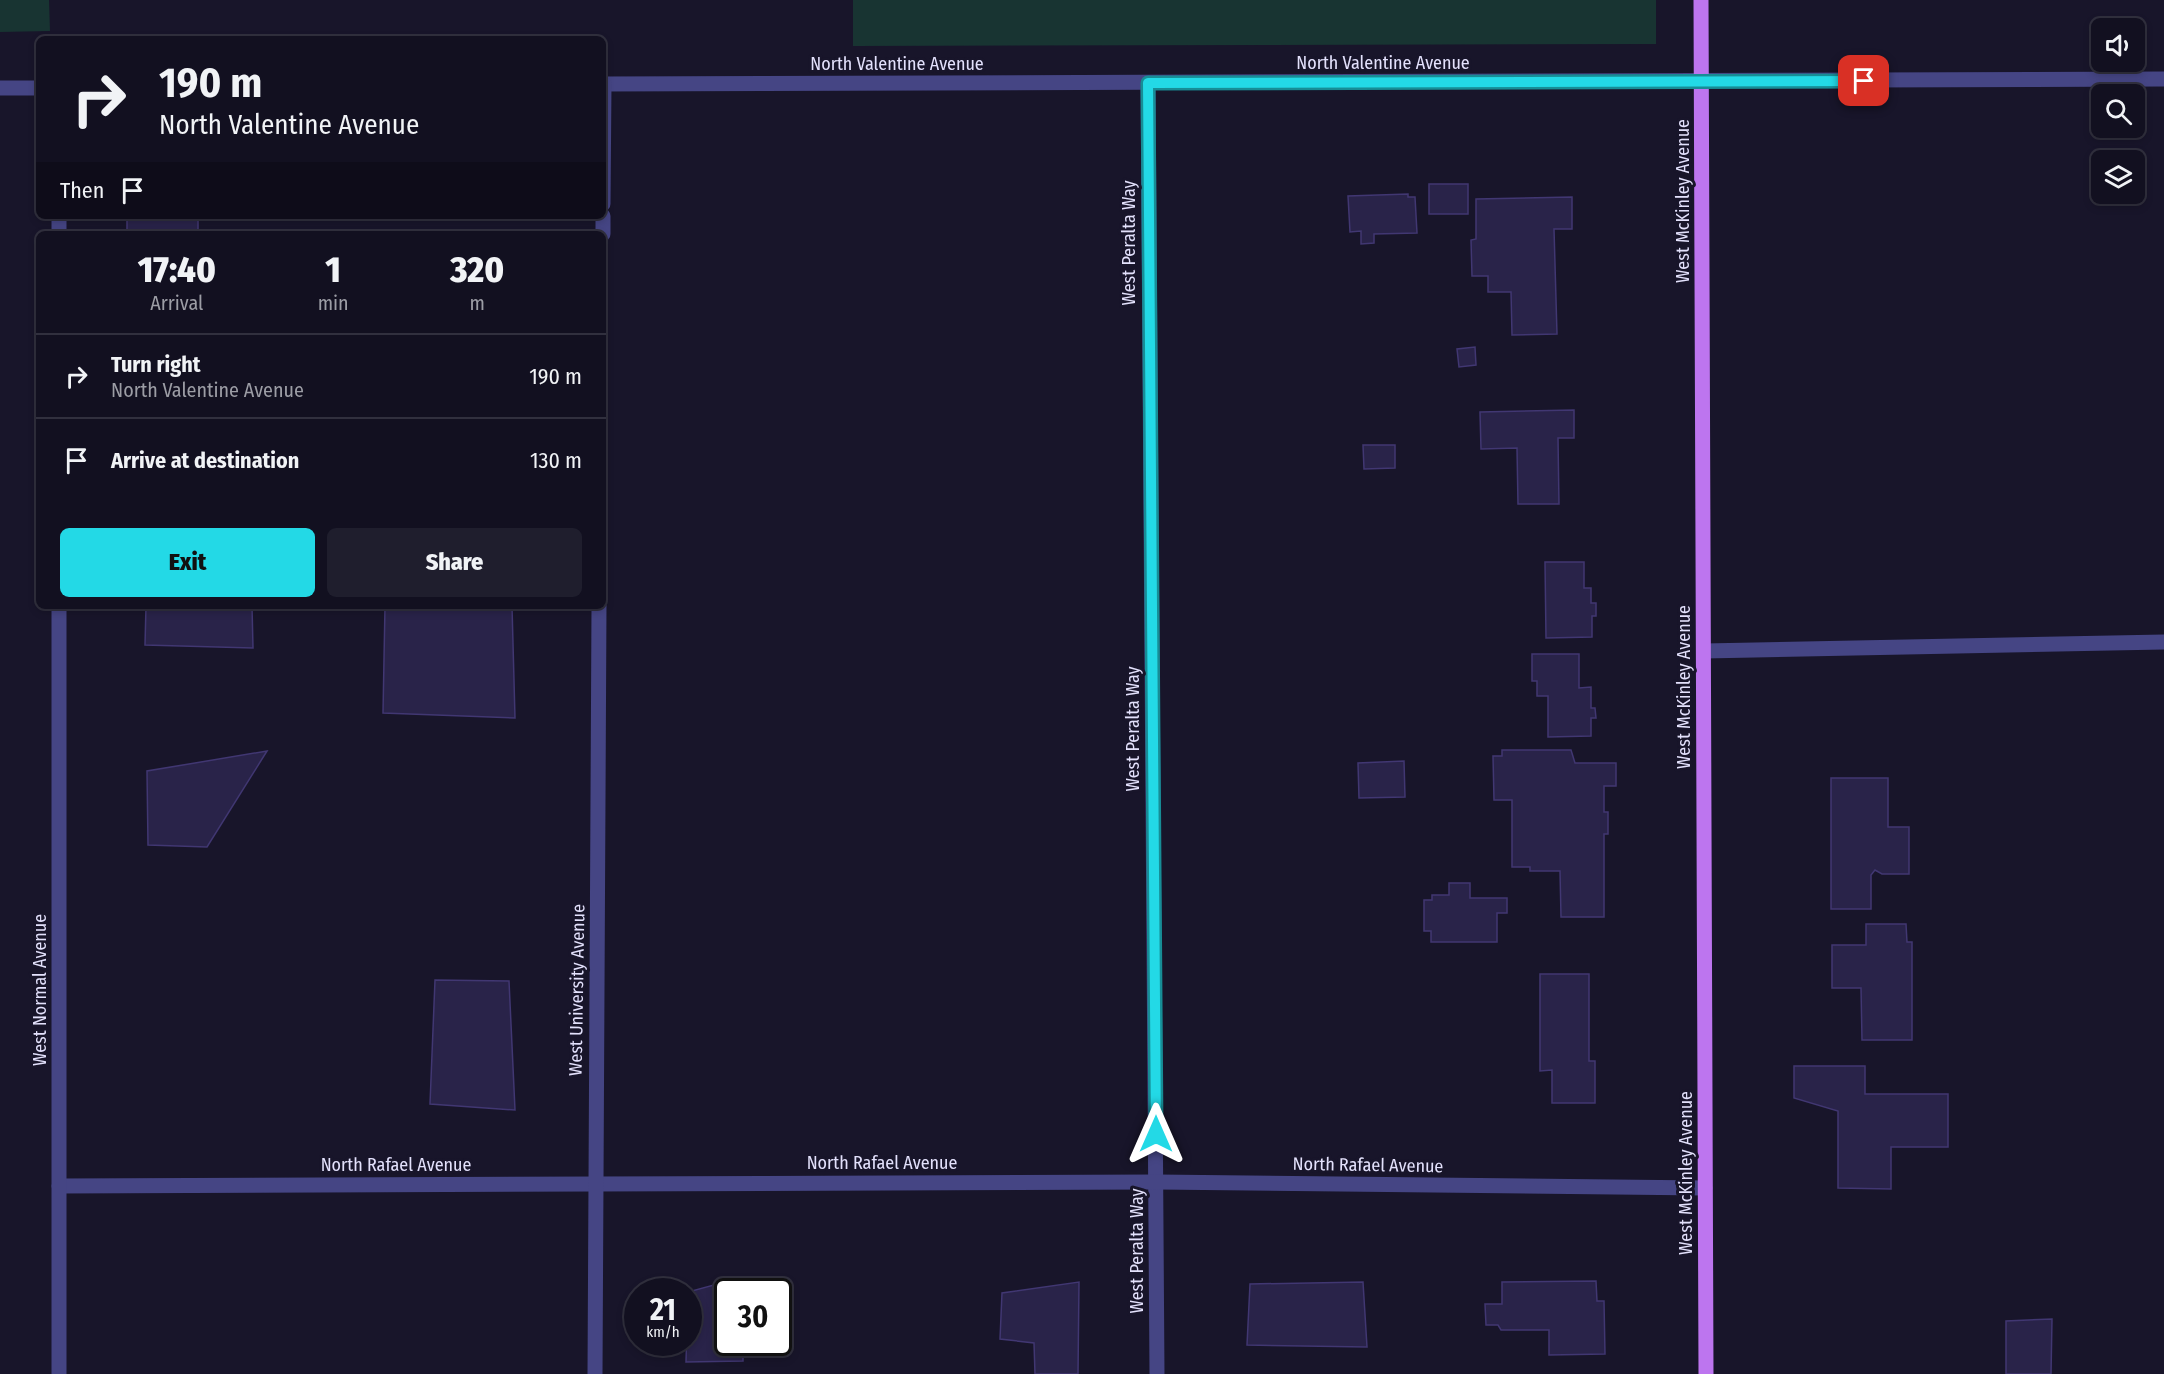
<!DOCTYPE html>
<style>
:root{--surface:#121020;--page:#1f1e2d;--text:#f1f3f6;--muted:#9c9da5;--line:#31303e;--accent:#23d9e6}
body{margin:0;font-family:"Fira Sans Condensed",sans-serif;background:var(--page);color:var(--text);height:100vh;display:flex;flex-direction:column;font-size:22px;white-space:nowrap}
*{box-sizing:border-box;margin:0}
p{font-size:20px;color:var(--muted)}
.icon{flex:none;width:33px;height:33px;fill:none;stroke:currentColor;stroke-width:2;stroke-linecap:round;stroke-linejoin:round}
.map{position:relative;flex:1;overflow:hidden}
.drawer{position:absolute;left:36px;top:231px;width:570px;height:378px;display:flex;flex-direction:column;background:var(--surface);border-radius:9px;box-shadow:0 3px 9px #0003,0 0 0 2px var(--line)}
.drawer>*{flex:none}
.banner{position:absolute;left:36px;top:36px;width:570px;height:183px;border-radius:9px;box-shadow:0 3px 9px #0003,0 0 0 2px var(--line);background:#121020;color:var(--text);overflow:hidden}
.tools{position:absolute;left:2091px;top:18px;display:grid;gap:12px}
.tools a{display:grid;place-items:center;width:54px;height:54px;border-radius:9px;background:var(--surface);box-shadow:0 3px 9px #0003,0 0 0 2px var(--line);font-size:30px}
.speed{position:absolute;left:624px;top:1278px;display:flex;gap:12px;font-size:30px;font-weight:700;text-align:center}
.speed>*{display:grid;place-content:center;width:78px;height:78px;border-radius:50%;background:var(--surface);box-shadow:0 3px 9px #0003,0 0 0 2px var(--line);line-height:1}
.speed small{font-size:15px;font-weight:400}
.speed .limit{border:3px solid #111;border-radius:9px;background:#fff;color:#111}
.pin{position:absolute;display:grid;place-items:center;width:51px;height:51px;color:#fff;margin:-26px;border-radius:12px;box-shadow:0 3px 9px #0006}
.me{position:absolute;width:66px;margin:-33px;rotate:0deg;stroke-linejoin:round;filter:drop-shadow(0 0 4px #0008)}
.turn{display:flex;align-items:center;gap:21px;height:126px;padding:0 24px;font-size:27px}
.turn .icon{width:78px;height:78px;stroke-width:2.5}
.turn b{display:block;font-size:42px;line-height:51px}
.then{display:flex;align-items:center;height:57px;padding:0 24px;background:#0003;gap:12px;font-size:22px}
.eta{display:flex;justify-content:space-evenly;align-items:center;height:102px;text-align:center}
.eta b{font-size:36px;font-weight:800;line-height:42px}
.action{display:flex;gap:12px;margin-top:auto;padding:12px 24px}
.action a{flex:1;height:69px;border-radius:9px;background:var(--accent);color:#111;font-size:24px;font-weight:800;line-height:69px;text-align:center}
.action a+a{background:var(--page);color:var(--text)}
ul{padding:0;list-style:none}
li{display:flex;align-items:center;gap:18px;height:84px;padding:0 24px;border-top:2px solid var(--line)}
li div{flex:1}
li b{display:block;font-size:22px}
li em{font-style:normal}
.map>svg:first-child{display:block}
</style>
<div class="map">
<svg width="2164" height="1374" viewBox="0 0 2164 1374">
<rect width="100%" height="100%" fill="#18152a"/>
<g fill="#183432">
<polygon points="0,0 49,0 50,31 0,32"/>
<polygon points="853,0 1656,0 1656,44 853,46"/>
</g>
<g fill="#292349" stroke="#413772" stroke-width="1.5">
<rect x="1429" y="184" width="39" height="30"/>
<polygon points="1408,194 1408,197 1415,197 1417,233 1374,234 1374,243 1361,244 1361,231 1350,232 1348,196"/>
<polygon points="1572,197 1572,229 1554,229 1557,334 1512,335 1511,292 1488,292 1488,276 1472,276 1471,240 1476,239 1476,199"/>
<rect x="127" y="216" width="71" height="18"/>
<polygon points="1475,347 1476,365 1459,367 1457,349"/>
<polygon points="1574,410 1574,438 1558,438 1559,504 1518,504 1517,448 1481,449 1480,412"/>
<polygon points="1363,445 1395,445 1395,468 1364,469"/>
<polygon points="1545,562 1584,562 1584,588 1591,588 1591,603 1596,603 1596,616 1592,616 1592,637 1546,638"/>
<polygon points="146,606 252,606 253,648 145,645"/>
<polygon points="385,606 512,606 515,718 383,713"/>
<polygon points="1532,654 1579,654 1579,688 1591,687 1591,708 1595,708 1596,718 1591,718 1591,736 1548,737 1548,696 1537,696 1537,681 1532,681"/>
<polygon points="1502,750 1571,750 1575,763 1616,763 1616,786 1604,786 1604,812 1608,812 1608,834 1604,834 1604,917 1561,917 1560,871 1530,871 1530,867 1512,867 1512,800 1494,800 1493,756 1502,756"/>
<polygon points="267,751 207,847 148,845 147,771"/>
<polygon points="1404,761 1405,797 1359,798 1358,763"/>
<polygon points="1831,778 1888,778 1888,827 1909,827 1909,874 1882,874 1875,870 1871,875 1871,909 1831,909"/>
<polygon points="1449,883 1470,883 1470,898 1507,898 1507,913 1497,913 1497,942 1431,942 1431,931 1424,931 1424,900 1432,900 1432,895 1449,895"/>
<polygon points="1866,924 1906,924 1907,942 1912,942 1912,1040 1862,1040 1861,988 1832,988 1832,945 1866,945"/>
<polygon points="1540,974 1589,974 1589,1061 1595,1061 1595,1103 1552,1103 1552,1070 1540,1071"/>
<polygon points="435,980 509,981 515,1110 430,1104"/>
<polygon points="1794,1066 1865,1066 1865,1094 1948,1094 1948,1147 1891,1147 1891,1189 1838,1188 1838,1111 1794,1098"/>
<polygon points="732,1280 740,1292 728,1292 728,1342 743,1342 743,1361 686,1362 688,1292"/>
<polygon points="1596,1281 1597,1301 1604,1301 1605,1354 1549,1355 1549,1330 1501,1330 1498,1325 1486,1325 1485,1304 1502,1304 1502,1282"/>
<polygon points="1079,1282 1078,1374 1035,1374 1034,1343 1000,1339 1002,1293"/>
<polygon points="1363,1282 1367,1347 1247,1345 1250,1284"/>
<polygon points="2052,1319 2051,1374 2006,1374 2006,1321"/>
</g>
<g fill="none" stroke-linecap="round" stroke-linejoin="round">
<g stroke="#454584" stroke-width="15">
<polyline points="1148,83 1157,1374"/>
<polyline points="603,84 2164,79"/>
<polyline points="0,88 39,88"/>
<polyline points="603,204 604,84"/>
<polyline points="59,216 59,234"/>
<polyline points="603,234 603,216"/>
<polyline points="1704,651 2164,642"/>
<polyline points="59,1186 1157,1182 1705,1188"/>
<polyline points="59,1374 59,606"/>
<polyline points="595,1374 599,606"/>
</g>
<polyline stroke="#bd75ef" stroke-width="15" points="1701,0 1706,1374"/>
</g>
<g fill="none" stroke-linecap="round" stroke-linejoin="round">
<g stroke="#178d96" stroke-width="15">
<polyline id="route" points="1156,1134 1148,83 1864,81"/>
</g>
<use href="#route" stroke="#23d9e6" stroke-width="10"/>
</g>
<g text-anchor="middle" stroke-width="6" stroke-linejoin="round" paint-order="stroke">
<g font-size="18" fill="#e3e1fc" stroke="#18152a">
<text x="1383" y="69">North Valentine Avenue</text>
<text x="897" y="70">North Valentine Avenue</text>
<text transform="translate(1683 201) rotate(-90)" y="6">West McKinley Avenue</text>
<text transform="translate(1129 243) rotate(-90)" y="6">West Peralta Way</text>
<text transform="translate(1684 687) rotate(-90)" y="6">West McKinley Avenue</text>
<text transform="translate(1133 729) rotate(-90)" y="6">West Peralta Way</text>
<text transform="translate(40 990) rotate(-90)" y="6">West Normal Avenue</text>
<text transform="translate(577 990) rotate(-89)" y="6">West University Avenue</text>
<text x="882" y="1169">North Rafael Avenue</text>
<text x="396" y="1171">North Rafael Avenue</text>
<text transform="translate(1368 1165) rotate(1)" y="6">North Rafael Avenue</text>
<text transform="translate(1686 1173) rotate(-90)" y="6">West McKinley Avenue</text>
<text transform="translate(1137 1251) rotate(-90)" y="6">West Peralta Way</text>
</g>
</g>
</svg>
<div class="tools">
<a><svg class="icon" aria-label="sound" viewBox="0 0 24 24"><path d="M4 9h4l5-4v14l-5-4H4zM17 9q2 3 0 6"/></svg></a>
<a><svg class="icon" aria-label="search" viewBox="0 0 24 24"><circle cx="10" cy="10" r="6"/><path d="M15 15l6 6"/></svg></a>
<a><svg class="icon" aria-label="layers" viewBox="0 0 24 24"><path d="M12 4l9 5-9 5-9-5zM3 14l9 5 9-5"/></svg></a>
</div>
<div class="speed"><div>21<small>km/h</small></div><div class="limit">30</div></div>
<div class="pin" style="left:1864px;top:81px;background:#d93025"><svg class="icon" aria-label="arrive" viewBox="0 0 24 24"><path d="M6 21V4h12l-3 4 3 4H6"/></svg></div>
<svg class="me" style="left:1156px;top:1134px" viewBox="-20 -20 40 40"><path d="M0-17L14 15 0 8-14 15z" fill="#23d9e6" stroke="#fff" stroke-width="4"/></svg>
<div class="banner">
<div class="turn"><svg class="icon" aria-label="right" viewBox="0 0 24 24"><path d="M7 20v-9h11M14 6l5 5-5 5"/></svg><div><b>190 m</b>North Valentine Avenue</div></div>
<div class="then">Then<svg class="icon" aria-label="arrive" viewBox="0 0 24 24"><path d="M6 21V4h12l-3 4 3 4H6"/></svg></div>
</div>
<section class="drawer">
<div class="eta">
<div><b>17:40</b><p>Arrival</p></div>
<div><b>1</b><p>min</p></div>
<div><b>320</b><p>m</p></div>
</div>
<ul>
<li><svg class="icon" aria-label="right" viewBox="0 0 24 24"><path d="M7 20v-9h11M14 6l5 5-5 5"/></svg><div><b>Turn right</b><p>North Valentine Avenue</p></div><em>190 m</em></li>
<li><svg class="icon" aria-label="arrive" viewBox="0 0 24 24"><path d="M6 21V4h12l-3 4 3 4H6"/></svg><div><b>Arrive at destination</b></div><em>130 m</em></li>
</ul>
<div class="action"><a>Exit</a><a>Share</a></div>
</section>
</div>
